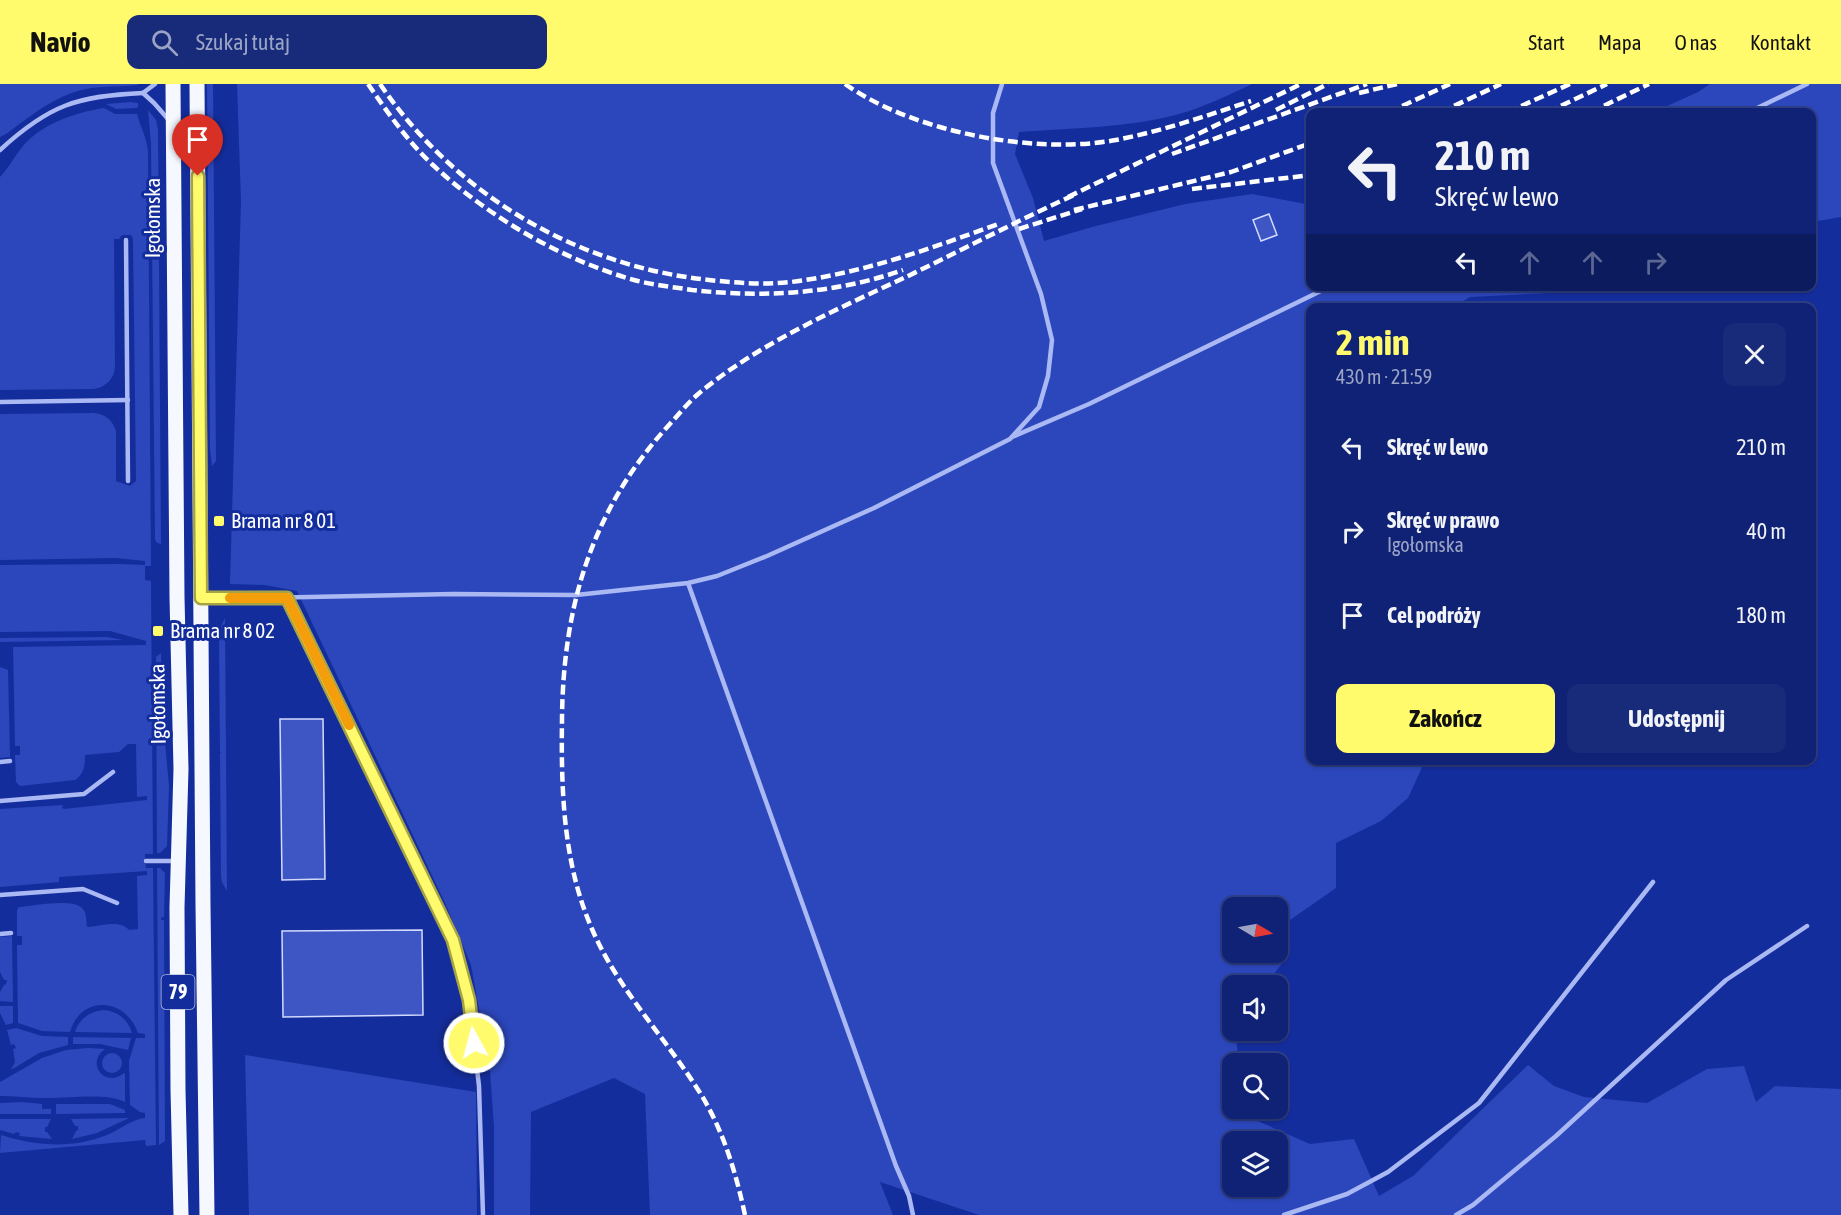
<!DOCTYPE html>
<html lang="pl">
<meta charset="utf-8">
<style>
:root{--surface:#0f2275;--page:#182a7a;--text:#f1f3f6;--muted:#9ba4c5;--line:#2f3f87;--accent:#fffb6c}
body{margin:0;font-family:"Asap Condensed",sans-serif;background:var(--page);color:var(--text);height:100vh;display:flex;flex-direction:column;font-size:22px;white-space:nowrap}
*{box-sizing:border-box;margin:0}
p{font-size:20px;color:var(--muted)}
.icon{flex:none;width:33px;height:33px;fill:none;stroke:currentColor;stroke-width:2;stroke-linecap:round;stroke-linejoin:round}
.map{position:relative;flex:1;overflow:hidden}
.side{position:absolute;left:1306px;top:219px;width:510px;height:462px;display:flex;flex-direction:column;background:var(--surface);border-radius:12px;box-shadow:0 2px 4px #0004,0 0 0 2px var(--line)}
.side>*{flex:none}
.top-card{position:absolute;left:1306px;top:24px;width:510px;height:183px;border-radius:12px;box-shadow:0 2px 4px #0004,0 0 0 2px var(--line);background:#0f2275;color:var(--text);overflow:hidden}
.needle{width:39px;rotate:100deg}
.controls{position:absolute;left:1222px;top:813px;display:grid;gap:12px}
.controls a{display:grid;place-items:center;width:66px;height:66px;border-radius:12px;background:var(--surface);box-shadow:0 2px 4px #0004,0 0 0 2px var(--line);font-size:30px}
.pin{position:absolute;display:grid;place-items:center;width:51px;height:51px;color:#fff;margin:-62px -26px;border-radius:50% 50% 50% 0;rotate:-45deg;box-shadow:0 0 6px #0007}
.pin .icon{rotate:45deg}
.me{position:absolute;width:66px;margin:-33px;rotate:353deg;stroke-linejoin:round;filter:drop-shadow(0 0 4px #0008)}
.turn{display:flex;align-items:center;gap:21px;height:126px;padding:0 30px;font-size:27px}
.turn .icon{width:78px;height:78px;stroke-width:2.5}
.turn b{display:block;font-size:42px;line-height:51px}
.lanes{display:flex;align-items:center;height:57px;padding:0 30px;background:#0003;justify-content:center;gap:30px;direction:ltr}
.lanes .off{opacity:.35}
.round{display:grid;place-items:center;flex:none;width:63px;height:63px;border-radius:12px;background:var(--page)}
.summary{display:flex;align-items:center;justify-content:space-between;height:102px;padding:0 30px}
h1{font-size:36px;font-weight:700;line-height:45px;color:var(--accent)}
.primary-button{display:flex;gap:12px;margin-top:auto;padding:12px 30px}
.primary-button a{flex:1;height:69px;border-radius:12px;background:var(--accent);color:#111;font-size:24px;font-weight:700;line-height:69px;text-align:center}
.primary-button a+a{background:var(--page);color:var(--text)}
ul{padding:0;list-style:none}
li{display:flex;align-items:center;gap:18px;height:84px;padding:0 30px}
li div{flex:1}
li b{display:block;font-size:22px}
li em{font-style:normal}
header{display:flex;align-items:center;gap:36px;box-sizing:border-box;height:84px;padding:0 30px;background:var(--accent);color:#111}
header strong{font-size:28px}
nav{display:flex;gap:33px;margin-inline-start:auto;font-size:21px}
.search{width:420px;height:54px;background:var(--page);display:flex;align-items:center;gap:15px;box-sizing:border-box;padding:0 21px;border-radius:12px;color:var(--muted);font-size:22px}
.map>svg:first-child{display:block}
</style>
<header>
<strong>Navio</strong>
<div class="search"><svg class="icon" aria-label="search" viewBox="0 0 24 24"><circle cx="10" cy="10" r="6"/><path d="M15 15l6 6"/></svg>Szukaj tutaj</div>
<nav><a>Start</a><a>Mapa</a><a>O nas</a><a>Kontakt</a></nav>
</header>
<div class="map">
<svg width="1841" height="1131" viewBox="0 0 1841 1131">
<rect width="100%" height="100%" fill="#142d9c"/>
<g fill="#2c47bc" fill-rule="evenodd">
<path d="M0,0H138V1C123,3 107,2 91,4C58,9 32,31 6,50L0,53Z"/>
<polygon points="207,0 213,0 216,377 212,382 210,365"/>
<path d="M237,0H1252C1229,11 1204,23 1179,30C1128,44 1072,44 1019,48L1015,70L1033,114L1044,157L1092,143L1185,120L1252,110L1311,121V202L1641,203L1632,205L1470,213L1453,223L1311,224V318L1304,331L1311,347V676L1425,677L1408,714L1381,737L1336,759V804L1290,836L1288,872L1265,901L1233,902V946L1235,947L1239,979L1233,980V1024L1243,1025L1244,1031L1310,1060L1354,1055L1379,1112L1413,1092L1528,981L1554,1002L1584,1013L1647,1019L1707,985L1744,982L1756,1018L1775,1002L1841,1005V1131H979L880,1098L893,1131H650L645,1010L614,994L531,1028L530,1131H494V1043L490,987L471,881L445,819L297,507L265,501L230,500L241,117ZM1233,824H1278V868H1233ZM1233,1058H1278V1102H1233Z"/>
<polygon points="1710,0 1841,0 1841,133 1812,138 1812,28 1654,28 1698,8"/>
<polygon points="130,18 138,19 138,23 136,24 116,25 106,20"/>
<path d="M104,24L115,30H137C140,42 147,54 148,67L151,482H145V496L151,497L153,770H145L146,784H153L156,1061L146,1062L145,1056L0,1069L1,1051C36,1062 72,1065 107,1051C119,1046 132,1035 145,1034V1029L140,1028L130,1021L129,977L136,954H145V950L138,949C126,914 81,910 70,948L42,947L18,939L17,861H22V852H17V826L19,823C33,822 72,814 82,824C87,829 86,836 87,843C100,842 120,835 129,846L138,845L137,792L147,791V787L59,793V798L0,803V725L63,721L62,724L64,725L147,716V712L137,713L136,660H128L119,668L85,671C85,682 84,690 75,696L20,702L16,698L15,671H20V662H15L13,563L146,561V557L110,547L0,548V481L119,480L145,481V477L116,474L0,476V330L93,329C105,330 112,335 116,347V397L130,402L136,397L133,155L131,151H122L119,155H114L115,283C114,295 106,303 94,305L0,306V93C10,82 14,73 23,62C41,40 77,28 104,24Z"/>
<polygon points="148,26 156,36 158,46 161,460 157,459 155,456 151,60"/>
<polygon points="225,534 227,807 222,798 221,792 220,669 222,669 220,668 219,553 221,542"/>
<polygon points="107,553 123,556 0,558 0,554"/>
<polygon points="161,569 163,637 169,702 167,762 160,769 157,769 156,573"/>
<polygon points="0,583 8,586 10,673 0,674"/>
<polygon points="157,784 160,784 165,789 164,833 161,834 161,836 164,836 165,1057 159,1061"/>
<polygon points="12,852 13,918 0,917 0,908 4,901 6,900 7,896 4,896 0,888 0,853"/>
<polygon points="0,922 13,922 13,939 6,941 0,929"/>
<path d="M103,926C117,927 128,935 132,949L75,948C79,935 89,928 103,926Z"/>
<polygon points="16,944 42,952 68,953 68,961 39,969 11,986 15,978 13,965 16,964 14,960 11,961 7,946"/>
<polygon points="73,953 131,954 128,966 100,960 73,960"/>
<path d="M88,964L105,965C85,979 105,1005 124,989L125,990V1018C104,1008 67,1015 43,1014C29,1014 15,1012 0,1012V998L42,974L66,966Z"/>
<circle cx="112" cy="979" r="10"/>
<polygon points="245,971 476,1008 477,1131 249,1131"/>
<polygon points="23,1018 42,1020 42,1025 51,1025 51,1030 0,1030 0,1019"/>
<polygon points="56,1020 110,1020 125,1026 125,1029 56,1030"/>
<polygon points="129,1034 97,1049 72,1055 76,1047 78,1046 78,1042 75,1042 71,1035"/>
<polygon points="51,1035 47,1043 45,1043 45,1048 47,1048 52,1055 19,1052 20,1049 16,1048 14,1050 0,1046 0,1035"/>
</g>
<g fill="#3d56c3" stroke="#d3dbfd" stroke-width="1.5">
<polygon points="1269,130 1277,151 1261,157 1253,136"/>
<polygon points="280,635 323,635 325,795 282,796"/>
<polygon points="422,846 423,931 283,933 282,847"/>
</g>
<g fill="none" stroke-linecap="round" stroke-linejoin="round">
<g stroke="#aab8f3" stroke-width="4.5">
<polyline points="143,9 154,19 168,35"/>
<polyline points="143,9 155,0"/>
<polyline points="1749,28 1807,0"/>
<path d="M0,66C49,21 77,12 143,9"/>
<polyline points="126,156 128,397"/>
<polyline points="0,318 128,316"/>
<polyline points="1012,353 1089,320 1331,202"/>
<polyline points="688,499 896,1082 909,1112 913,1131"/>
<polyline points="202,514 261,514 453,510 576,511 688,499 717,492 767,472 874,424 1010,355 1039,323 1048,292 1052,256 1041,210 993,79 993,29 1002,0"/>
<polyline points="287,514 453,856 469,916 479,1002 483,1131"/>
<polyline points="0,678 10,677"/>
<polyline points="0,717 84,710 113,688"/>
<polyline points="146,777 176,777"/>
<polyline points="0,811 83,805 117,819"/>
<polyline points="0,850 11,849"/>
<polyline points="1284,1131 1347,1110 1388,1088 1479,1019 1653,798"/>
<polyline points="1456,1131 1473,1121 1556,1052 1726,896 1807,842"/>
</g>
<g stroke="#f6f8ff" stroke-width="15">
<polyline points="173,0 177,513 181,685 177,823 178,1006 181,1131"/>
<polyline points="197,0 203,821 207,1131"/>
</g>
<g stroke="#fff" stroke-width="4.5" stroke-dasharray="10 4.5" stroke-linecap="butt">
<path d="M368,0C388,29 408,58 434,82C489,133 560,175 634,196C653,201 673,203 692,206C763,214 835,210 903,186"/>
<path d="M380,0C456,111 576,182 709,196C737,199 764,201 791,198C864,189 932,164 1001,139"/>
<path d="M845,0C913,48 1034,71 1116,56C1162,47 1206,32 1251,17"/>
<polyline points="1359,9 1397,0"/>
<polyline points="1276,26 1328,0"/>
<polyline points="1389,28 1450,0"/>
<polyline points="1441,28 1501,0"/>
<polyline points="1508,28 1570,0"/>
<polyline points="1548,28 1607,0"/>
<polyline points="1591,28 1649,0"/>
<polyline points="1172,70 1367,0"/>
<polyline points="1192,105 1311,91"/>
<polyline points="1068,113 1301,0"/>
<polyline points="1074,126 1231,88 1311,59"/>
<polyline points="1019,145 1082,125"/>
<path d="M745,1131C736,1089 724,1049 702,1012C667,955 618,906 592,845C563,779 561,706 562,635C563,522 592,425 669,341C678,331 687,320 697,311C756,261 835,226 906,193C962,166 1017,137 1074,111"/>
</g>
</g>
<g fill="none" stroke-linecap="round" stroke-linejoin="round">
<g stroke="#a6a346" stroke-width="15">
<polyline id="route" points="198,92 201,514 287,514 453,856 469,916 474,959"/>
</g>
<use href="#route" stroke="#fffb6c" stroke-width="10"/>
<polyline stroke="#f59e0b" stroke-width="10" points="230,514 287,514 349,641"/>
</g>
<g fill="#fffb6c" stroke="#142d9c" stroke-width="2">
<rect x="213" y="431" width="12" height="12" rx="3"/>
<rect x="152" y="541" width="12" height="12" rx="3"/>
</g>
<g text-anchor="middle" stroke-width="6" stroke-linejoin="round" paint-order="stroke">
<rect fill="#142d9c" stroke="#b8c0e1" stroke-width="1.5" x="161.5" y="891" width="33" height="34" rx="4.5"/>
<g font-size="20" font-weight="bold" fill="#fff">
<text x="178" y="915">79</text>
</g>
<g font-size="21" fill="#fff" stroke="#142d9c">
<text transform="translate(153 134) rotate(-90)" y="7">Igołomska</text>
<text transform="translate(158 620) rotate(-91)" y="7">Igołomska</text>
</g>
<g font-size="21" fill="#fff" stroke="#142d9c" text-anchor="start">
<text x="231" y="444">Brama nr 8 01</text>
<text x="170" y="554">Brama nr 8 02</text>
</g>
</g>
</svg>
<div class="controls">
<a><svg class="needle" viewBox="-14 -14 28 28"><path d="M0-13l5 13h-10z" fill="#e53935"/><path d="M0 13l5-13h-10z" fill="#9ba4c5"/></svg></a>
<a><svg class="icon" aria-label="sound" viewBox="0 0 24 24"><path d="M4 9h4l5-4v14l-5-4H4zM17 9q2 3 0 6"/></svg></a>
<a><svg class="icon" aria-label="search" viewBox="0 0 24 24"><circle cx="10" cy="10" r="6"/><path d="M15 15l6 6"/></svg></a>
<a><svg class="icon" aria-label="layers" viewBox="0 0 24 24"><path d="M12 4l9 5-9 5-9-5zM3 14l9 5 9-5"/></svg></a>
</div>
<div class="pin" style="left:198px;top:92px;background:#d93025"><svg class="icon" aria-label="arrive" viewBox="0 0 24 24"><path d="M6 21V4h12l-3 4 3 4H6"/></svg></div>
<svg class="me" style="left:474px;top:959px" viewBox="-20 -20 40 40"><circle r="17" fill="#fffb6c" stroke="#fff" stroke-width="3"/><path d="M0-11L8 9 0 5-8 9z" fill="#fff"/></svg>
<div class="top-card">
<div class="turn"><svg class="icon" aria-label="left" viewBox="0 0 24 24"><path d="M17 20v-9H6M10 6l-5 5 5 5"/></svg><div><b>210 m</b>Skręć w lewo</div></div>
<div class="lanes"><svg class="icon" aria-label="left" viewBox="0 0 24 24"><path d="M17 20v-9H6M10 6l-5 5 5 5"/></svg><svg class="icon off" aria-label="ahead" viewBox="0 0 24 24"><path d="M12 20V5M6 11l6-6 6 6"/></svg><svg class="icon off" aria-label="ahead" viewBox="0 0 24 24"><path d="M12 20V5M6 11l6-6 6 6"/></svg><svg class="icon off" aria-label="right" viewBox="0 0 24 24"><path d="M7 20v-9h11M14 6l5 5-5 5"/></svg></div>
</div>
<section class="side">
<div class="summary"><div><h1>2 min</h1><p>430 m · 21:59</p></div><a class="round"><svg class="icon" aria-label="close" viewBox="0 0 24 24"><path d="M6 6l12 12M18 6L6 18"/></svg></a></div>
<ul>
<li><svg class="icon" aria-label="left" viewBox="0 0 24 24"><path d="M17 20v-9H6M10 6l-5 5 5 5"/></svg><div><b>Skręć w lewo</b></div><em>210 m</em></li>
<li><svg class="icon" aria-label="right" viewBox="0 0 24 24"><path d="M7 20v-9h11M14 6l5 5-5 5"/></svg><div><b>Skręć w prawo</b><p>Igołomska</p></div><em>40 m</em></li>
<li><svg class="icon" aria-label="arrive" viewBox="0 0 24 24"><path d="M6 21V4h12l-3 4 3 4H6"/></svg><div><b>Cel podróży</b></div><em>180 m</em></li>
</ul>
<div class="primary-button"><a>Zakończ</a><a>Udostępnij</a></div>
</section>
</div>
